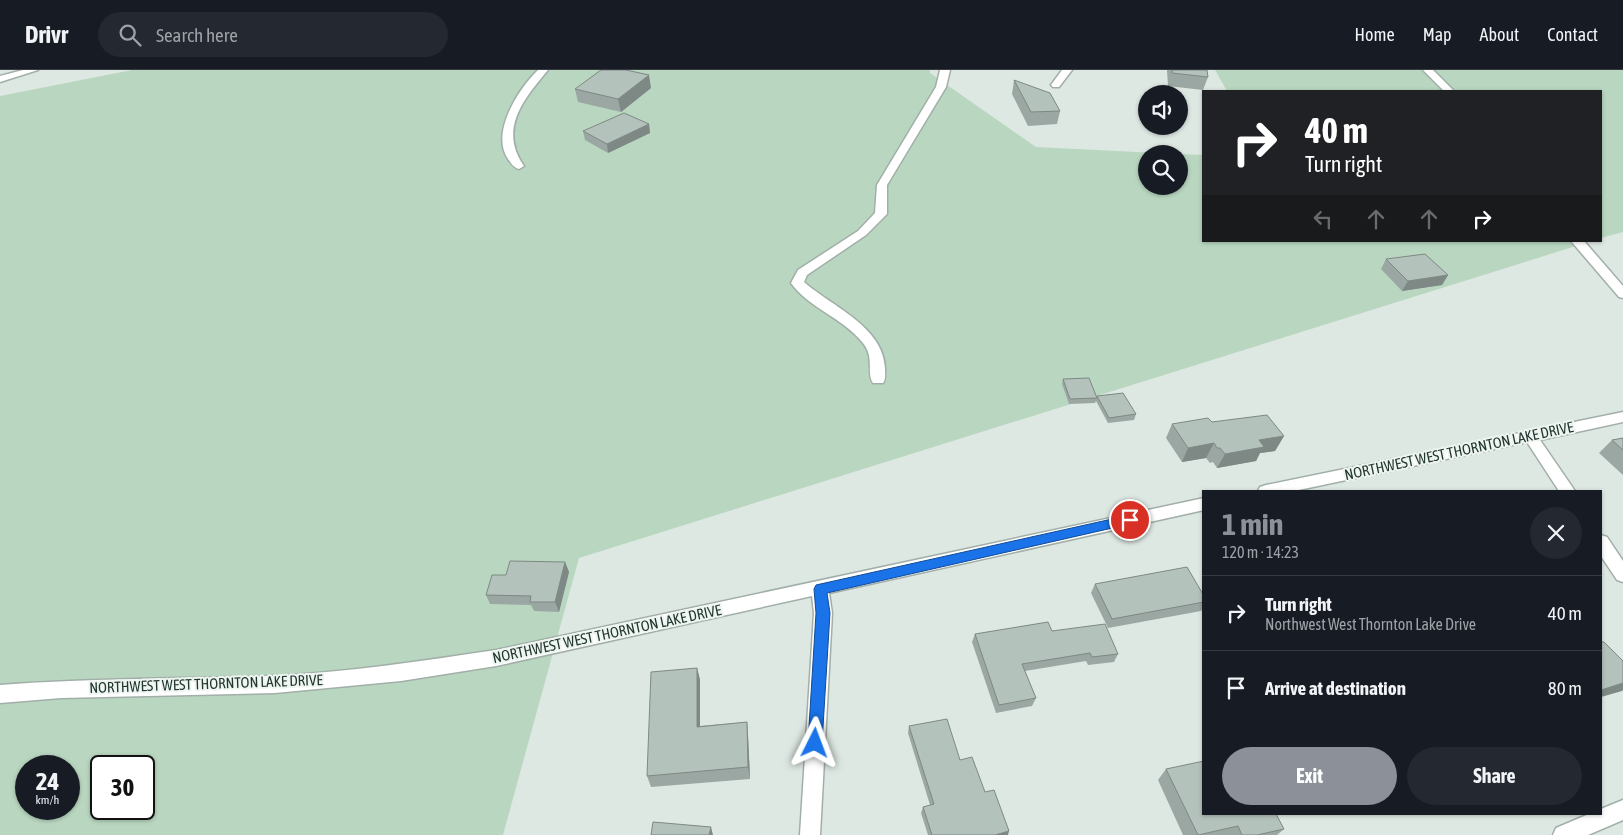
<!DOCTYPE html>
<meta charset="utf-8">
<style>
:root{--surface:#171b24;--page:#242831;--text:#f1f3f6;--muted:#9ea1a6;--line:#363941;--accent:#8c9099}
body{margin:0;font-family:"Asap Condensed",sans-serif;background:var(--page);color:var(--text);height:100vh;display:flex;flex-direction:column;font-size:19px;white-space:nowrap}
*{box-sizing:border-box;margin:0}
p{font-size:16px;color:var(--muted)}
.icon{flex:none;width:28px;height:28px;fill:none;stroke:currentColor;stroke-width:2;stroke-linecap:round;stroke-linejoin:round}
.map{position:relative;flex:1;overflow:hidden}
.details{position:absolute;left:1202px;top:420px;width:400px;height:325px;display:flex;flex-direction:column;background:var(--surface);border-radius:0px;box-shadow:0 1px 4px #0004}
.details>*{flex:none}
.banner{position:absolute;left:1202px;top:20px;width:400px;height:152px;border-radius:0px;box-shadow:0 1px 4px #0004;background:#202124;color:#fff;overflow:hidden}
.controls{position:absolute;left:1138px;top:15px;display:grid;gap:10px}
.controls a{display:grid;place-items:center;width:50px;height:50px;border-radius:50%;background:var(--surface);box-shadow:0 1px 4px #0004;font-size:25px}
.speed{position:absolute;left:15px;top:685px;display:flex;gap:10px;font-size:25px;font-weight:700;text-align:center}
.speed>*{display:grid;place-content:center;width:65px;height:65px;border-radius:50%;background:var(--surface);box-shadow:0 1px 4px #0004;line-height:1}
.speed small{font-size:12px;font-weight:400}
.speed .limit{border:2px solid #111;border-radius:8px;background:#fff;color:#111}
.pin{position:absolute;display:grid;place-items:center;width:42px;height:42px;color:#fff;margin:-21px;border:2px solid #fff;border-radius:50%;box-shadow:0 1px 5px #0007}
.me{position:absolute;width:55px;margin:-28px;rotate:3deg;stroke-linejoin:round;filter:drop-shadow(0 0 4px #0008)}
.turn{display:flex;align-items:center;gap:18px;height:105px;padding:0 20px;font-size:22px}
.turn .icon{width:65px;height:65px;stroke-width:2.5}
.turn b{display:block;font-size:35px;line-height:42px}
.lanes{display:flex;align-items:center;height:48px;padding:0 20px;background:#0003;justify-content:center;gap:25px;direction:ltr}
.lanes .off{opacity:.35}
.round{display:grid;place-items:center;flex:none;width:52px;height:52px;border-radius:26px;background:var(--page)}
.headline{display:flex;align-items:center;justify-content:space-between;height:85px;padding:0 20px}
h1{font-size:30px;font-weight:700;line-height:38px;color:var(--accent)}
.primary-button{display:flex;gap:10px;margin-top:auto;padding:10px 20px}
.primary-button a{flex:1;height:58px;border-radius:30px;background:var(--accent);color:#fff;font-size:20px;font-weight:700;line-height:58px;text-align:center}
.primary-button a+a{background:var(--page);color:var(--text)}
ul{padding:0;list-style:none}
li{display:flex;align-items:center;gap:15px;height:75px;padding:0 20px;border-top:1px solid var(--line)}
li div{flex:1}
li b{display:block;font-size:19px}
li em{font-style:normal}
header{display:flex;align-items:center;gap:30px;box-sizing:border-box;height:70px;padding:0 25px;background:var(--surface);border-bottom:1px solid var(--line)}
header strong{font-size:24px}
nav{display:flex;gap:28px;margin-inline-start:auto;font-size:18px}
.search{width:350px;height:45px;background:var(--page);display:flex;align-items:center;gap:12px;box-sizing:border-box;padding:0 18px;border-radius:28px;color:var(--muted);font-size:19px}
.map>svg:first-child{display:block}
</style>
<header>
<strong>Drivr</strong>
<div class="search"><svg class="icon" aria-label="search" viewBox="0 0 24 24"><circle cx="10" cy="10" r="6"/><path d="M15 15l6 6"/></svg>Search here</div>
<nav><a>Home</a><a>Map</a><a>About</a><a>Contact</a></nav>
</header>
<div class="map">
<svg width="1623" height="765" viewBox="0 0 1623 765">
<rect width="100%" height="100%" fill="#dee8e3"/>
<g fill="#b9d7c0" fill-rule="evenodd">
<path d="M132,0H930V3L1036,77L1178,84H1146V116H1179V84L1204,85V171H1592L579,488L503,765H0V26ZM26,696H69V739H26ZM101,696H144V739H101Z"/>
<polygon points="1215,0 1623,0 1623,162 1601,168 1601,21 1227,21"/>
</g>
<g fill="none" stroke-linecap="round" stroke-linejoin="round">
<g stroke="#a2afa9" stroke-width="3">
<g id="minor">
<polygon points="23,0 38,0 0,12 0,6"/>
<path d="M538,0H548C524,29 498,59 524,96L519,99C514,98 511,93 508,89C490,63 519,18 538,0Z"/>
<path d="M940,0H950L946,17L887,115V144L866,165L807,205L804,212C831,236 883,256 885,298C885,304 886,309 883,313H873C866,302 875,288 863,273C843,248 809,238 791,213L798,200L858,161L875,143L877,115L936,17Z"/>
<polygon points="1062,0 1072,0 1059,17 1053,17 1051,15"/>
<polygon points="1423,0 1433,0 1454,21 1444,21"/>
<polygon points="1571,171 1584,171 1623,216 1623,228 1619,227"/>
<polygon points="1623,342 1623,352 1540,370 1575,421 1559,421 1527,372 1294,421 1258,421 1260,417 1266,415"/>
<path d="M1204,428V440L829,523L832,543L820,765H800L814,543L812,526L496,596L401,611L275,623L61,628L0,633V615C91,608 182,609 273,606C348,602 422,591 496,580Z"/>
<polygon points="1601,465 1607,467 1623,491 1623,512 1617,510 1601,486"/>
<polygon points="1623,730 1623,750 1588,765 1553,765 1556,758 1589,744 1601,744 1601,739"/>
</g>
</g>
<use href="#minor" fill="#fff" fill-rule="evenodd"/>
</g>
<g fill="#9ba7a2">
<polygon points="1167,0 1207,0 1208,7 1203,20 1168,16"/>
<polygon points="1014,10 1060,41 1057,54 1028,56 1012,24"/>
<polygon points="651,18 621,42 578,32 575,19"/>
<polygon points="649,54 650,63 608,83 585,70 583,61"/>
<polygon points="1386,189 1448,205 1442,215 1402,221 1381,199"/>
<polygon points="1063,309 1096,328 1097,326 1136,344 1134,350 1108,353 1096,331 1095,333 1069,334 1062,314"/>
<polygon points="1212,352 1284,366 1275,381 1260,383 1256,391 1217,398 1213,392 1210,393 1206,388 1182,392 1166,368 1172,354"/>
<polygon points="1623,368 1623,405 1599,383 1612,370"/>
<polygon points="565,492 569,502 559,542 534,541 531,535 490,534 486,525 506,505"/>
<polygon points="1095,514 1204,526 1204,537 1201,541 1108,558 1091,523"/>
<polygon points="1052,561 1118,584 1114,592 1088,595 1086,591 1025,601 1036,628 1032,636 996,643 972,572 975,564"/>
<polygon points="697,598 700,610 700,656 747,652 748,665 750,709 651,717 647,706"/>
<polygon points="909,656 960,690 985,722 1008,765 928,765 921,743 923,737 930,735 908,663"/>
<polygon points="1166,699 1284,759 1277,765 1183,765 1158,710"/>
</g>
<g fill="#7e8884">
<polygon points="649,5 651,18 621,42 618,29"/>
<polygon points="649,54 650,63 608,83 607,74"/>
<polygon points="1448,205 1442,215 1402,221 1408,211"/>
<polygon points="1284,366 1275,381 1260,383 1256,391 1217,398 1225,384 1259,370"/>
<polygon points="1214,373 1206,388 1182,392 1188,378"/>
<polygon points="565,492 569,502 559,542 555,532"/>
<polygon points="697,598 700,610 700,669 697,657"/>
<polygon points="1623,613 1623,620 1622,621 1601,627 1601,620"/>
<polygon points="747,652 748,665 750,709 748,697"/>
<polygon points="711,757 713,765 709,765"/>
<polygon points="1009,761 1008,765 995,765"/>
</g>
<g fill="#b4c2bc" stroke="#7e8884">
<polygon points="601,0 626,0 649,5 618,29 575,19"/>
<polygon points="1172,0 1207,0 1208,7 1172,3"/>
<polygon points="1014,10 1050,23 1060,41 1031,42"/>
<polygon points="624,43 649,54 607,74 583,61"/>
<polygon points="1425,184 1448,205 1408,211 1386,189"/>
<polygon points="1089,308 1097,328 1070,329 1063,309"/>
<polygon points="1123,323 1136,344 1109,348 1097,326"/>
<polygon points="1267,345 1284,366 1259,370 1264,377 1225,384 1220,378 1217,378 1214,373 1188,378 1172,354 1208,348 1212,352"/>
<polygon points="1623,368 1623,380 1612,370"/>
<polygon points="510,491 565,492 555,532 530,532 531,526 486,525 492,505 506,505"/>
<polygon points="1187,497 1204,526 1204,532 1112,549 1095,514"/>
<polygon points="1048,552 1052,561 1105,554 1118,584 1092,587 1090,583 1022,594 1036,628 999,635 975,564"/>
<polygon points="1601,572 1604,572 1623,591 1623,613 1601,620"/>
<polygon points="697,598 697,657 747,652 748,697 647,706 651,602"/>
<polygon points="947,649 960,690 972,687 985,722 994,720 1009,761 995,765 932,765 923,737 934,734 909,656"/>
<polygon points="1204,691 1204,744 1276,744 1284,759 1257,765 1242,765 1238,756 1198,765 1166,699"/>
<polygon points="653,752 711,757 709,765 651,765"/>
</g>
<polygon fill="#1a73e8" stroke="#114b97" points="1130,445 1134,446 1136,450 1134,453 1130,454 827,523 830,543 822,673 820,678 815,680 810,678 808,673 816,543 814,519 816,515"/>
<g text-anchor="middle" stroke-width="4" stroke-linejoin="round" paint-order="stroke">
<g font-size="15" fill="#21362f" stroke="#eef5f1">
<text transform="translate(1459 381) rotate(-12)" y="5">NORTHWEST WEST THORNTON LAKE DRIVE</text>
<text transform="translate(607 564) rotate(-12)" y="5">NORTHWEST WEST THORNTON LAKE DRIVE</text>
<text transform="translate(206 614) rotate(-2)" y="5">NORTHWEST WEST THORNTON LAKE DRIVE</text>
</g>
</g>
</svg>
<div class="controls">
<a><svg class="icon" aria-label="sound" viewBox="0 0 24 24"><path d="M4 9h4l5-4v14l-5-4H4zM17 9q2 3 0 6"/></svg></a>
<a><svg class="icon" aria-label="search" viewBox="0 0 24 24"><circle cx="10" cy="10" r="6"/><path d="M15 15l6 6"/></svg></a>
</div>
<div class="speed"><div>24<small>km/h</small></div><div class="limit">30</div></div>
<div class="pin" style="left:1130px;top:450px;background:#d93025"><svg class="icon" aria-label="arrive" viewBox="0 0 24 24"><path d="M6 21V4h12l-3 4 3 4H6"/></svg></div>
<svg class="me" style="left:815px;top:673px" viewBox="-20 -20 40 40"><path d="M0-17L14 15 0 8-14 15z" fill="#1a73e8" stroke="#fff" stroke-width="4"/></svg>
<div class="banner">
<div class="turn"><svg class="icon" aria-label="right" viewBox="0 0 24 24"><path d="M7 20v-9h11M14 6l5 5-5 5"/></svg><div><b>40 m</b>Turn right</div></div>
<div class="lanes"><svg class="icon off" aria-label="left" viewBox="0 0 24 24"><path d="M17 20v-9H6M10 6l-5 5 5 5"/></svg><svg class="icon off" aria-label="ahead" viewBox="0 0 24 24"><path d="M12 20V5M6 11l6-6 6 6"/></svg><svg class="icon off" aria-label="ahead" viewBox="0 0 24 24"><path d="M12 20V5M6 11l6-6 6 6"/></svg><svg class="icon" aria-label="right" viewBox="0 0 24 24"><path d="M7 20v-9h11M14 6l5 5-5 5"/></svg></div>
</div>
<section class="details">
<div class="headline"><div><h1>1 min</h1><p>120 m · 14:23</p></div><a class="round"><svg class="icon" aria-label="close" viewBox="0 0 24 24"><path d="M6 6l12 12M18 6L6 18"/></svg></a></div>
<ul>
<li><svg class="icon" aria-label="right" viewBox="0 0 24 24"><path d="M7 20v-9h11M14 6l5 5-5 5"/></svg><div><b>Turn right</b><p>Northwest West Thornton Lake Drive</p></div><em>40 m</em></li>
<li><svg class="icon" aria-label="arrive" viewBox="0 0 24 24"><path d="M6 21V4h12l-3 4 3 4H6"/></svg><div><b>Arrive at destination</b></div><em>80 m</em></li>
</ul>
<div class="primary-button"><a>Exit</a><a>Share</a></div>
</section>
</div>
